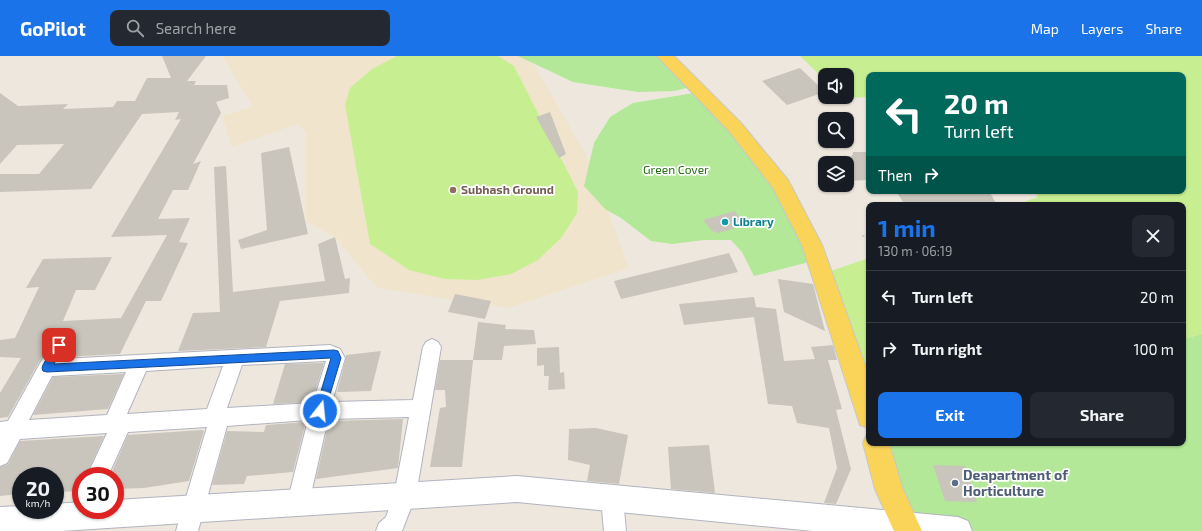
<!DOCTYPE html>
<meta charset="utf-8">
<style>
:root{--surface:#171b24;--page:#242831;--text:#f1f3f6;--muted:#9ea1a6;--line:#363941;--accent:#1a73e8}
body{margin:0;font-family:"Exo 2",sans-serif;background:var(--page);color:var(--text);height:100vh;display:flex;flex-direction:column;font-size:15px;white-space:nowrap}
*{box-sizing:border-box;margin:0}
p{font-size:13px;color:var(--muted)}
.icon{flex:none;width:22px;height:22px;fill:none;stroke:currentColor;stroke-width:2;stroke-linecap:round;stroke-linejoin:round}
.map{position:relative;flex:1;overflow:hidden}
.drawer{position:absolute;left:866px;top:146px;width:320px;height:244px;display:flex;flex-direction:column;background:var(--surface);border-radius:8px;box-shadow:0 1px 3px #0004}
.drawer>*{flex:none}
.top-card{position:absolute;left:866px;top:16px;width:320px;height:122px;border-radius:8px;box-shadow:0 1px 3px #0004;background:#00695c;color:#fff;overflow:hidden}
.tools{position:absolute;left:818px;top:12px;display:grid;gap:8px}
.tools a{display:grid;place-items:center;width:36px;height:36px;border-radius:8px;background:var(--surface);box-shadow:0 1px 3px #0004;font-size:20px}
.speed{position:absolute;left:12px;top:411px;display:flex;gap:8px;font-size:20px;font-weight:700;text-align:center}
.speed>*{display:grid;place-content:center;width:52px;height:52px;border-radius:50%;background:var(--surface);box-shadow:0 1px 3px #0004;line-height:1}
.speed small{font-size:10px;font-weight:400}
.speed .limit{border:6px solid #d22;background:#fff;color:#111}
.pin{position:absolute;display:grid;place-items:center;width:34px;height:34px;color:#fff;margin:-17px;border-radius:8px;box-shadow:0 2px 6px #0006}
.me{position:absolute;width:44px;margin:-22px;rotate:16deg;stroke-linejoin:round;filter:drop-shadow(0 0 3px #0008)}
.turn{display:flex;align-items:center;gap:14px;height:84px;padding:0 12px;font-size:18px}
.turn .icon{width:52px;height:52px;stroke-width:2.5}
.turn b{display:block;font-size:28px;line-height:34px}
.then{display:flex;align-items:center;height:38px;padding:0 12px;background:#0003;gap:8px;font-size:15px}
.round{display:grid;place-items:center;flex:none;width:42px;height:42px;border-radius:8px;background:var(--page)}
.summary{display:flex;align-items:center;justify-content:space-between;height:68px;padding:0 12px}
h1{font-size:24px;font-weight:700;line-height:30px;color:var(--accent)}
.cta{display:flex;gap:8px;margin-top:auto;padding:8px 12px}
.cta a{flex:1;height:46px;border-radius:8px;background:var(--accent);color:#fff;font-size:16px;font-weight:700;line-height:46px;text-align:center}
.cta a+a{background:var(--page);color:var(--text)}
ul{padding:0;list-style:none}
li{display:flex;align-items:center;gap:12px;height:52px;padding:0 12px;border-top:1px solid var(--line)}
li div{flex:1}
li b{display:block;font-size:15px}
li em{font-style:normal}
header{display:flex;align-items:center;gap:24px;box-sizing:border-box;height:56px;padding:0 20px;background:var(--accent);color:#fff}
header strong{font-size:19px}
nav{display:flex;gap:22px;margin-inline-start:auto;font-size:14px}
.search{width:280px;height:36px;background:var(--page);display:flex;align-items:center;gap:10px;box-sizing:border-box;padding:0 14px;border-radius:8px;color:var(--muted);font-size:15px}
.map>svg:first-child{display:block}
</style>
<header>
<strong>GoPilot</strong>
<div class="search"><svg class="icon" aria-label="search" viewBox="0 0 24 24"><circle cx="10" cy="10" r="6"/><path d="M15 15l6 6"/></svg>Search here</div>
<nav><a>Map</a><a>Layers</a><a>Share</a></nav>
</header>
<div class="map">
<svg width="1202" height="475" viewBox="0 0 1202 475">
<rect width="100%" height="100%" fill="#eee7dd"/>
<polygon fill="#f0e5cc" points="222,0 529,0 589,104 629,212 509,252 377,232 335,181 306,165 306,77 298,68 232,91 222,60 253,50"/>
<g fill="#b2e897">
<polygon points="518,0 665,0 695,30 674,35 638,36 573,26"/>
<polygon points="700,36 781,129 817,204 754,220 742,196 731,184 704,184 672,188 651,185 621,162 605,153 584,130 594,87 610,61 633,47"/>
<polygon points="1202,278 1202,475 959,475 905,469 877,387 1183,387 1183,283"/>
</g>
<g fill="#c7ef92">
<polygon points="397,0 498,0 514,10 578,136 577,157 562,181 538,204 511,218 477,224 445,223 409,214 370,188 345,49 350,32 372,13"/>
<polygon points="800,0 1202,0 1202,278 1183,283 1183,149 1015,149 1038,141 1034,135 1183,135 1183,19 869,19 869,41 844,42 843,41 847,41 847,19 825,19 825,24"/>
<polygon points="869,202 869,362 822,218"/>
</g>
<g fill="#c9c5bc">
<polygon points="162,0 206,0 187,25 196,25 194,29 227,29 229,42 216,46 221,57 193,108 201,105 188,134 173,134 158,163 190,162 179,186 188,187 161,245 146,245 120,298 63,301 69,288 66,283 60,280 52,283 8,361 0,362 0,337 21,302 0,301 0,284 15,282 39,231 26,232 43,203 112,201 95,234 76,234 63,265 121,262 167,179 111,181 181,63 175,64 179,56 142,58 91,133 0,136 0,118 39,118 64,88 17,89 0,108 0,37 18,50 68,48 63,53 113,51 117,45 135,45 147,22 171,22"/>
<polygon points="800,12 825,36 787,49 762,25"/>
<polygon points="550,56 566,98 559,102 536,61"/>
<polygon points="289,91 308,178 241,193 238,184 267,174 261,97"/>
<polygon points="853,96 869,96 869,124 847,125 847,100 852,100"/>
<polygon points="226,110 233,236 325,225 318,188 335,181 345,223 350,222 349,237 280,245 266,291 178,295 193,257 220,256 214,111"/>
<polygon points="896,135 989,135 997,149 905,149"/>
<polygon points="735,155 744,169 719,177 712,175 703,164"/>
<polygon points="729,197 738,216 621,243 614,225"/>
<polygon points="778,223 813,228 825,275 784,256"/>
<polygon points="455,238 491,245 485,263 448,256"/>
<polygon points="754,241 756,251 776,253 784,305 815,303 811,291 833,289 837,304 828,304 842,353 836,354 851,413 836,448 824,447 837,412 829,372 797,367 792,350 768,348 754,261 684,269 679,248"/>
<polygon points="478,266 506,269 505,273 534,274 536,288 504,290 502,304 473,304"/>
<polygon points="559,291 560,317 564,316 565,333 548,334 549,320 544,320 544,309 537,310 537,292"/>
<polygon points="381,295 371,335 337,336 346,302 346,299"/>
<polygon points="440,304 473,304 462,411 430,411 440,352 446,351 445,334 435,334"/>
<polygon points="324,307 312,346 273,348 285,308"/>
<polygon points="124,318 108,353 33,359 53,321"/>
<polygon points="403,363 398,412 316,423 329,365"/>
<polygon points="306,366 293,416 247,420 244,428 212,429 227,375 264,376 266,369"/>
<polygon points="596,372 628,379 619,428 587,425 590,409 568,404 569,373"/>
<polygon points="202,374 204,375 189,425 144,432 115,433 115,420 110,420 128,379"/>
<polygon points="104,380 86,420 81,420 81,435 55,436 55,420 21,420 21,438 0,440 0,411 8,408 20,385"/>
<polygon points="709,389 715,437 671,433 668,391"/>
<polygon points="933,409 965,410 977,446 945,445"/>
</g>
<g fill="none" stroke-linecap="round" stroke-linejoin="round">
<g stroke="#b1b4c0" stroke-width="2">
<g id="street">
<path d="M59,281L65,284L68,289L61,303L330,289L340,293L345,302L332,346L413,344L423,291L426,286L432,283L438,286L441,291L416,439L402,475H376L379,467L386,461L394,439L409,361L328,363L309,447L306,454L298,457L290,454L287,447L308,364L227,370L198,475H176L207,371L128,376L108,420H87L107,377L20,383L7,407L0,410V366L8,365L53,284ZM326,305L313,347L227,352L242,309ZM223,310L207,353L127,358L146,315ZM126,316L107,359L29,364L52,320Z"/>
<polygon points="612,432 619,435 623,442 626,475 604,475 601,442 605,435"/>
</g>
</g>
<g stroke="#b1b4c0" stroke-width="2">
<polygon id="secondary" points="517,420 958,461 968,465 972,475 813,475 517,446 61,475 0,475 0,451 21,450 21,454 55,454 55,448 81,446 81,454 115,454 115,444"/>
</g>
<g stroke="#c8c8c8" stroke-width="2">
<g id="primary">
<polygon points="657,0 674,0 741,67 788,124 822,189 869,320 869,372 860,369 802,189 773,132 729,75"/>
<polygon points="867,378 869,378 869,387 889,387 902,431 922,475 894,475 875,433 863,387"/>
</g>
</g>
<polyline stroke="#c8c8c8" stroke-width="2" stroke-dasharray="2.5 1.5" stroke-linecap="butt" points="862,180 869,179"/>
<use href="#street" fill="#fff" fill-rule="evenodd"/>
<use href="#secondary" fill="#fff" fill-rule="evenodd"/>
<use href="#primary" fill="#f9d458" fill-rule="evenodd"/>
</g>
<polygon fill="#1a73e8" stroke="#114b97" points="59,285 64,289 54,308 334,294 338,295 341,302 325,355 324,359 320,360 317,359 315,355 331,302 47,316 43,315 42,312 43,309 56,286"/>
<circle fill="#8d6e63" stroke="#fff" stroke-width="1.5" cx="453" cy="134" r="4"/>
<circle fill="#0f9aa8" stroke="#fff" stroke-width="1.5" cx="725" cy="166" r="4"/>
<circle fill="#5c6f8a" stroke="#fff" stroke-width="1.5" cx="955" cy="427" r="4"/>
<g text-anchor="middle" stroke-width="3.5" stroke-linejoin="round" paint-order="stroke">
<g font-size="12" fill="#286e16" stroke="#fff">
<text x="676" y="118">Green Cover</text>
</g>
<g font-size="12" font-weight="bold" fill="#785e54" stroke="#fff" text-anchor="start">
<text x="461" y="138">Subhash Ground</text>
</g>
<g font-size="12" font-weight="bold" fill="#0d838f" stroke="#fff" text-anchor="start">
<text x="733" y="170">Library</text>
</g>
<g font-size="14" font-weight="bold" fill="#4e5e75" stroke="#fff" text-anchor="start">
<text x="963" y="424">Deapartment of<tspan x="963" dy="16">Horticulture</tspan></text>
</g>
</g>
</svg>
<div class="tools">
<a><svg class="icon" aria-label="sound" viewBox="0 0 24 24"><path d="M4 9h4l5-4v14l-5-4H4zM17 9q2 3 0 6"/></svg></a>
<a><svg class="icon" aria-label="search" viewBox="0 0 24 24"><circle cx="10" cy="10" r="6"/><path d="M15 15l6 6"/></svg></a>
<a><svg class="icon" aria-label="layers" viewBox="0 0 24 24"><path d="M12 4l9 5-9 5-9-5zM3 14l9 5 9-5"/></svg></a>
</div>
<div class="speed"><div>20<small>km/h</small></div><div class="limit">30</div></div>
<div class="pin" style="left:59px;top:289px;background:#d93025"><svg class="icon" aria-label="arrive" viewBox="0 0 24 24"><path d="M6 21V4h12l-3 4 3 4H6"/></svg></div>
<svg class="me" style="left:320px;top:355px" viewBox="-20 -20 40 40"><circle r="17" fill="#1a73e8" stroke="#fff" stroke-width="3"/><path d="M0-11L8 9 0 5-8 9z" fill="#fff"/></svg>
<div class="top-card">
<div class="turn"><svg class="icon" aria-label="left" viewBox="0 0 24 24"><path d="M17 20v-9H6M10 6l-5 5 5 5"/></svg><div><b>20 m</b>Turn left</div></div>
<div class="then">Then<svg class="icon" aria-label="right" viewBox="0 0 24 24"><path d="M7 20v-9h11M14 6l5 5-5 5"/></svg></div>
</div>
<section class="drawer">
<div class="summary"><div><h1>1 min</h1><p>130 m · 06:19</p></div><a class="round"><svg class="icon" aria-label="close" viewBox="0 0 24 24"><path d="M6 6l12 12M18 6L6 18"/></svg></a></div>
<ul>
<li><svg class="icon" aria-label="left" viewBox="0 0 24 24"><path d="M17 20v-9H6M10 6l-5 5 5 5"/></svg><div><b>Turn left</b></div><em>20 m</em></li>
<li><svg class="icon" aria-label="right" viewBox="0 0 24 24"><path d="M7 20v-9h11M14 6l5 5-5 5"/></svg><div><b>Turn right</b></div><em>100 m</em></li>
</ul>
<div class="cta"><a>Exit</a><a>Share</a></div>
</section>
</div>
